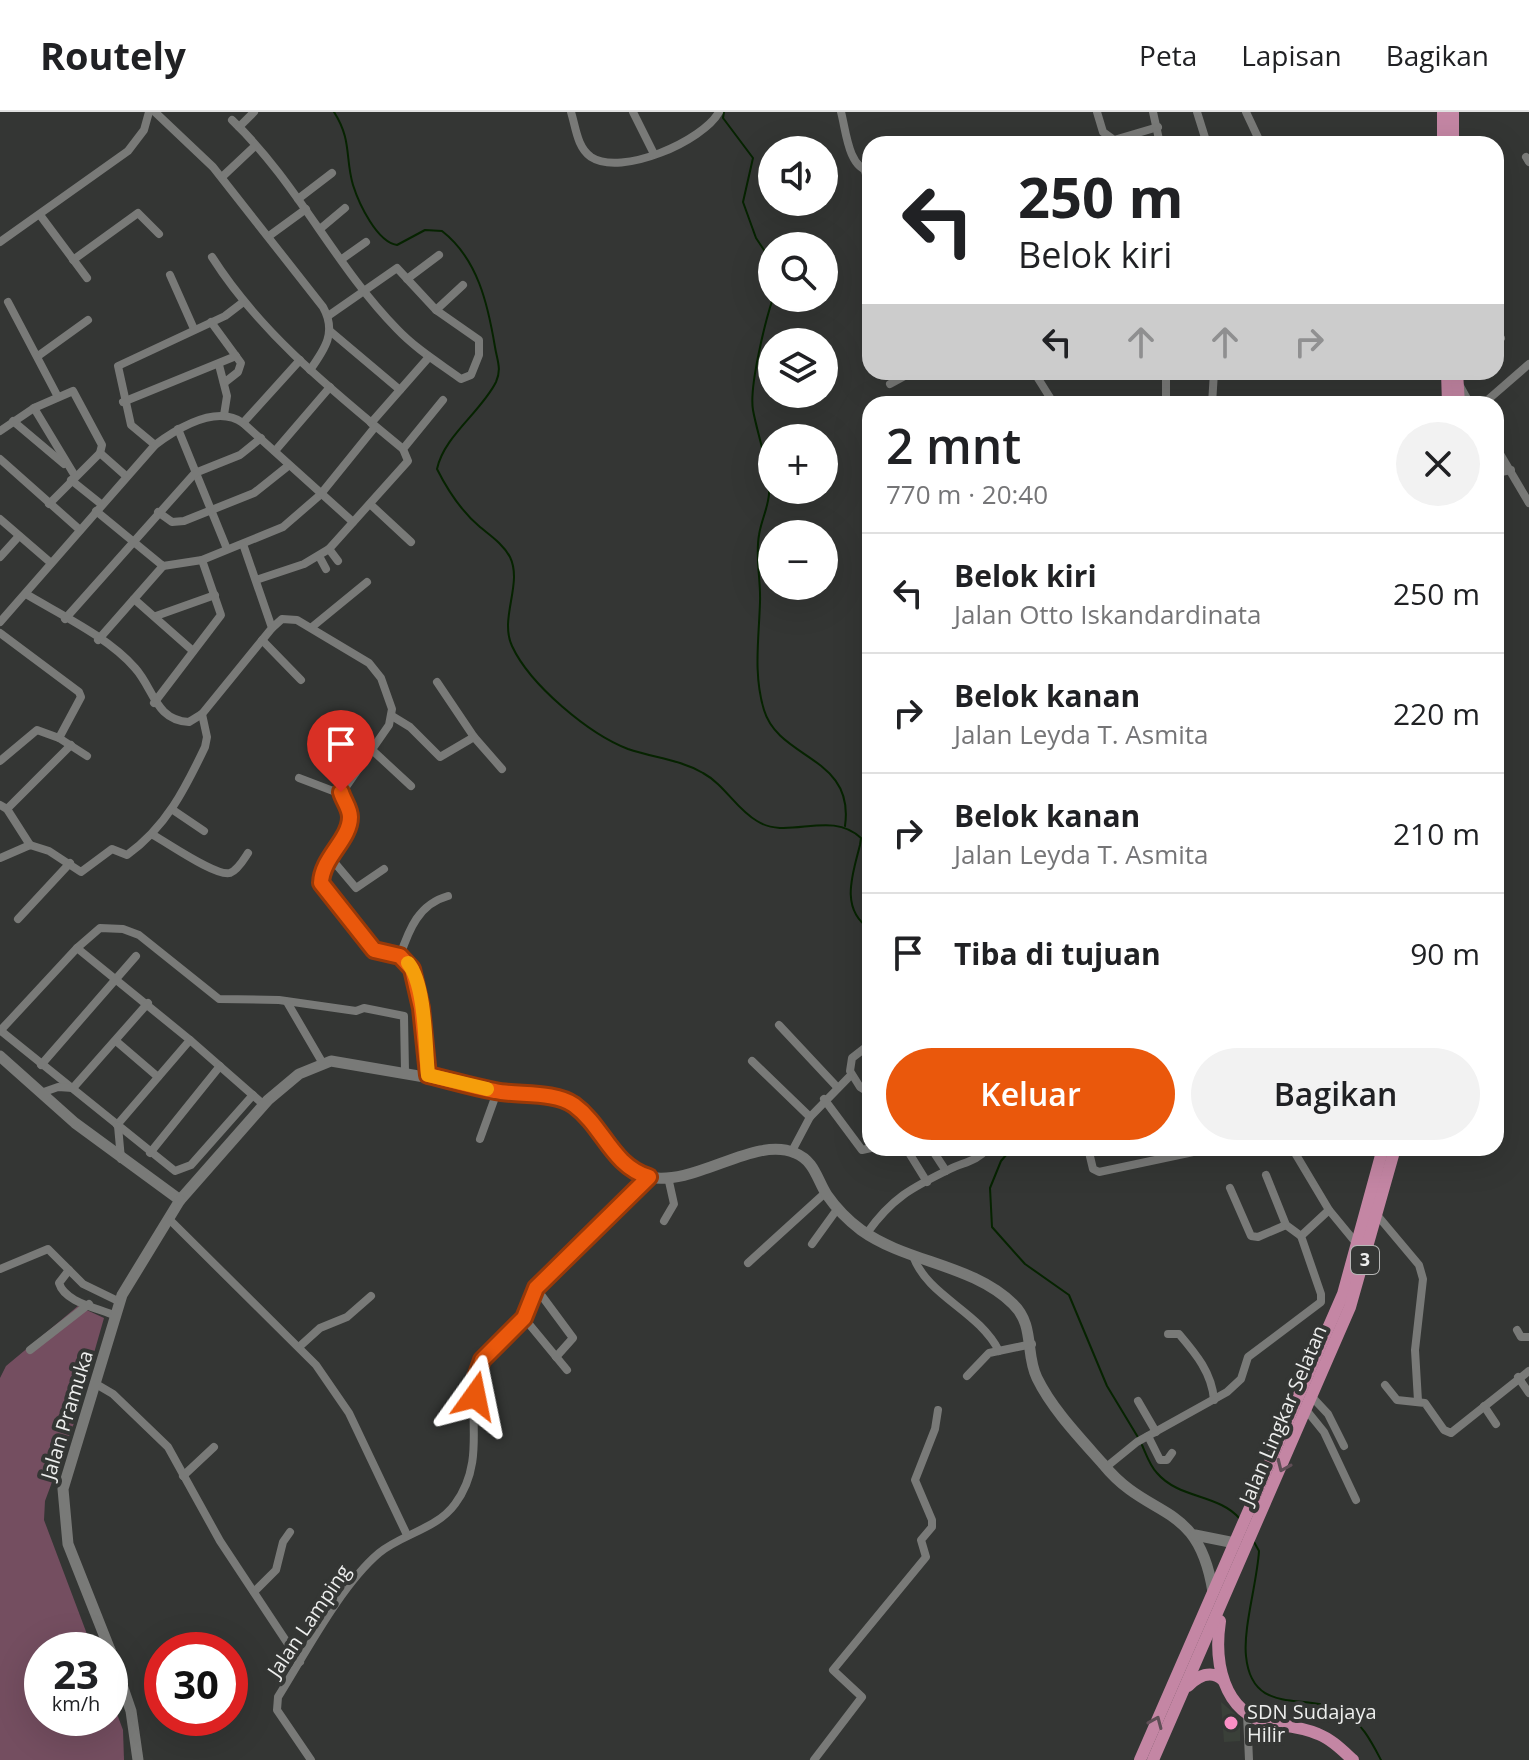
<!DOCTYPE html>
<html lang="id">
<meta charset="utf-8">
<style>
:root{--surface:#fff;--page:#f2f2f2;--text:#202124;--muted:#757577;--line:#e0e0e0;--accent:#ea580c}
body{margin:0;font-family:"Open Sans",sans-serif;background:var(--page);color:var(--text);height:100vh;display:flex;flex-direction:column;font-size:30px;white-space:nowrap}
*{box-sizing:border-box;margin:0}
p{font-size:26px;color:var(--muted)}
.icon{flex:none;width:44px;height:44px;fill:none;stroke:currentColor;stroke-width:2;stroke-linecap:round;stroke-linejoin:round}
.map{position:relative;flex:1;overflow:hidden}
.side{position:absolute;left:862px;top:284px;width:642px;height:760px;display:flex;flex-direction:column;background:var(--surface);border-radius:24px;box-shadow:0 8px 32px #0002}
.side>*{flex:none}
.guide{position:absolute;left:862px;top:24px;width:642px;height:244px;border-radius:24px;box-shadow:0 8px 32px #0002;background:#fff;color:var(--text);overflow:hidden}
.buttons{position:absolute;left:758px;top:24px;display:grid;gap:16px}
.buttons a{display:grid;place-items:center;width:80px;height:80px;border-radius:50%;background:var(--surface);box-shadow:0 8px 32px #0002;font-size:40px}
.speed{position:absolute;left:24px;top:1520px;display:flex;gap:16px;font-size:40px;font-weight:700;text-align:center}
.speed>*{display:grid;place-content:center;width:104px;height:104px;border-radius:50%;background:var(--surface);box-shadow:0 8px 32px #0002;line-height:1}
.speed small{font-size:20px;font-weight:400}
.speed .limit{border:12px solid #d22;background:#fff;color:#111}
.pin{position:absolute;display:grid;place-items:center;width:68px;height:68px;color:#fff;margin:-82px -34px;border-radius:50% 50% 50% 0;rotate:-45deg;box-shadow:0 0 8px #0007}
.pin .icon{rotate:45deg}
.me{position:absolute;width:88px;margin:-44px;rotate:12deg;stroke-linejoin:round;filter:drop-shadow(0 0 6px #0008)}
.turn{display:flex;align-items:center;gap:28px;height:168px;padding:0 24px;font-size:36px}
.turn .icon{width:104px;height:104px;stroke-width:2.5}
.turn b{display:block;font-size:56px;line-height:68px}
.lanes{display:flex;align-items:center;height:76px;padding:0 24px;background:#0003;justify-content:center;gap:40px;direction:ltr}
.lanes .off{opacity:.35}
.round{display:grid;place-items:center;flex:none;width:84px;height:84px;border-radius:42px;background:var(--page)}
.summary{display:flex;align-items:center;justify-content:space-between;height:136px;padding:0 24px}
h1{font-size:48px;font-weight:600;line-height:60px}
.primary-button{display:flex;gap:16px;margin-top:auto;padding:16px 24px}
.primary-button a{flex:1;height:92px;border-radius:48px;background:var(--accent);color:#fff;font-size:32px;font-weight:600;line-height:92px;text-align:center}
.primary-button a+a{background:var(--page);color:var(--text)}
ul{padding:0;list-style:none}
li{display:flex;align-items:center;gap:24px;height:120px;padding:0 24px;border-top:2px solid var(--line)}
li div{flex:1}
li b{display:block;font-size:30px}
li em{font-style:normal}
header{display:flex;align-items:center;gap:48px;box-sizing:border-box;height:112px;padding:0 40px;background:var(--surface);border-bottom:2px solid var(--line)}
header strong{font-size:38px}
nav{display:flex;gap:44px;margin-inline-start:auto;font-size:28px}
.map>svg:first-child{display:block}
</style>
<header>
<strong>Routely</strong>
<nav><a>Peta</a><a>Lapisan</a><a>Bagikan</a></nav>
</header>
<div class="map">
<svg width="1529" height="1648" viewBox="0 0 1529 1648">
<rect width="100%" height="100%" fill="#343634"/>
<polygon fill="#3a4039" points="1221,1590 1240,1606 1240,1629 1224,1630"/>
<polygon fill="#744e60" points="78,1194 104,1206 74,1311 45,1389 44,1408 93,1538 42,1538 42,1606 110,1606 110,1583 123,1618 124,1648 0,1648 0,1266 6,1254"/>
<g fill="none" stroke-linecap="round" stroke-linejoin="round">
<g stroke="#062300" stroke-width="2">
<path d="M334,0C352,28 345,46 353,73C359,92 377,130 397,133L425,118L442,119C478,147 488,193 495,235C497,248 502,257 496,270C481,300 444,324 437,357C448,379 461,399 480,415C491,424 503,432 510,445C523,472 499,506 512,534C530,573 589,622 628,637C654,646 679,647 703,661C725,673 736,697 757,709C788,729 830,697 861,726L860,733C853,761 839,797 870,817"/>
<polyline points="724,0 723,6 753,46 743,90 756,126 772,150"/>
<path d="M773,186C765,210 749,275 753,298C757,321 771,361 769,382C768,396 761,409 759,423C755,445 761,468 760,490C759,526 753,562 764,598C779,648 855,644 845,714"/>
<polyline points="1012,1036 1001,1049 990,1076 992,1115 1025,1152 1069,1183 1107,1274 1139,1327"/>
<path d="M1142,1333C1146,1342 1150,1354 1157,1361C1179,1387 1219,1382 1240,1407"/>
<path d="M1254,1430L1259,1439C1257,1471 1243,1516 1246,1544C1252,1606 1307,1579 1343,1600C1362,1611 1371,1629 1381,1648"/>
</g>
<g stroke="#797a78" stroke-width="8">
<path d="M155,0L213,55L323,195C337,220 325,237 310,258"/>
<path d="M571,0C576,16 577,35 591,45C621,65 703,29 719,0"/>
<polyline points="633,0 654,42"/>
<path d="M841,0C846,18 848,56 870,59"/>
<polyline points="1097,0 1103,20 1114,28 1158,15"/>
<polyline points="1153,0 1160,32"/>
<polyline points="1197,0 1207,32"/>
<polyline points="1246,0 1261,32"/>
<path d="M232,8C297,70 335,154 397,217C416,237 439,251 461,267L471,263L479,243V228L436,198L397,156L328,204"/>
<polyline points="239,15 254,0"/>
<polyline points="1526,45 1529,50"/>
<polyline points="865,59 870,77"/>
<polyline points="222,65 255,34"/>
<polyline points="298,87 332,61"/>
<polyline points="40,103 87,166"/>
<polyline points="320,117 345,96"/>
<polyline points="269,124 306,97"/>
<polyline points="0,130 128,39 144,18 149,0"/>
<path d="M212,145C261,222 333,279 403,337"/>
<polyline points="342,147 366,130"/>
<polyline points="73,148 138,101 159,122"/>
<polyline points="170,163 194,217"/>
<polyline points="407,167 439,143"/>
<polyline points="8,190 58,285"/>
<polyline points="436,198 463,173"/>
<polyline points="211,210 241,251 238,260 224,271"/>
<polyline points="330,219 400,278"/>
<polyline points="1496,228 1501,226"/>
<polyline points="38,244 88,208"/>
<polyline points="219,253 227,284 224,303"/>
<polyline points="1034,260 1054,292"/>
<polyline points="890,272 912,260"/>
<polyline points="1460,274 1470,292"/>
<polyline points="123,290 236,244"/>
<polyline points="1166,292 1166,260"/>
<polyline points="1212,292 1214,260"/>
<polyline points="1483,292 1529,252"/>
<polyline points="34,296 75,364"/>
<polyline points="13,309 64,352"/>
<polyline points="243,311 300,248"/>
<polyline points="371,311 429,245"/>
<polyline points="178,317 227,437"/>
<polyline points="0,319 34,296 73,279 102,333 100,341 49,392"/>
<polyline points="155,333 131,313 118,254 225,204 242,191"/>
<polyline points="1496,335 1529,391"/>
<polyline points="275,339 330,275"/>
<polyline points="100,341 126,364"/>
<polyline points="0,347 80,418"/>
<polyline points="1496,361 1511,358"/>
<polyline points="71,368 101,392"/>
<polyline points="370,392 411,430"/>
<polyline points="96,399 163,454 202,448 283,415 320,383 375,315"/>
<polyline points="158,400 172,410 184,409 254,381 288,354"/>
<polyline points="0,407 51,451"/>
<polyline points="329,437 338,449"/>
<polyline points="319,444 326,457"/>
<polyline points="0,445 19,424"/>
<polyline points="256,468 304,452 329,437 408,349 403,337 443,288"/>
<path d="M26,482C61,503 108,525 135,556C154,577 155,608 189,610L202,602L272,516L243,432"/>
<polyline points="134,487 193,539"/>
<polyline points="156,504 215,483"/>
<polyline points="65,507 195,361 240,343 261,326"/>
<path d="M0,510L155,333C178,316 216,292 243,311L353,410"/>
<polyline points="312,515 367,470"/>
<path d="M272,516L282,507L297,508L369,551L381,566L392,597L389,613L341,682C344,689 350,698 350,706C348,729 322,745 321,771L374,838L400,844L412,857L421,896L428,963"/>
<polyline points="0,521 79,580 81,585 59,626 87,644"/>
<polyline points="98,528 163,454"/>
<polyline points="262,528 301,568"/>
<polyline points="437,570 474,625 502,657"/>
<polyline points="154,591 221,503 202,448"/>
<polyline points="392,604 410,615 440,645 474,625"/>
<polyline points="371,637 411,674"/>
<polyline points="0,649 37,618 59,626"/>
<polyline points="299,666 341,682"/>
<polyline points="0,693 7,697 30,733"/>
<polyline points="7,697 71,633"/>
<polyline points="173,698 204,719"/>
<path d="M153,723C168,731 216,765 230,761C238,758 244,747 248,741"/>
<polyline points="329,744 356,776 384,757"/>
<path d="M0,746L30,733L49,739L81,760L112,737L127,743C166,715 185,677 205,635L207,625L202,602"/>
<polyline points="18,807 70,751"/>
<polyline points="77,836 100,816 123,817 139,823 219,887 279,888 356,899 364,896 404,904 405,959"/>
<path d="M400,844C409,817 419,792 448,784"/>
<polyline points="287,890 322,950"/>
<polyline points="779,913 837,975"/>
<polyline points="0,918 175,1059 191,1053 253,983"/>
<polyline points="0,919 77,836 190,928 117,1013"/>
<polyline points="190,928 263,992"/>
<polyline points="116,929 158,965"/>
<polyline points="870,932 852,946 850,959 860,975 870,981"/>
<polyline points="752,949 810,1005"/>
<polyline points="41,953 136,844"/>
<polyline points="41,981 58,975 73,976 148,891"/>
<polyline points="824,987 862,1038 871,1036"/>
<polyline points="118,1014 121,1047"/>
<polyline points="480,1027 497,980"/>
<polyline points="906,1036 927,1070"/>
<polyline points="931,1036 946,1059"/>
<polyline points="1088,1036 1093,1057 1099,1060 1212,1036"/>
<polyline points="792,1039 810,1005 850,964"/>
<polyline points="150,1041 220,954"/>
<polyline points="1266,1063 1286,1113 1301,1124"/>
<polyline points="1230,1076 1251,1124 1258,1125 1286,1113"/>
<polyline points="1329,1098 1357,1132"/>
<polyline points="1377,1103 1419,1153 1423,1167 1415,1238 1418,1289"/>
<polyline points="170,1108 316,1253 349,1301 407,1423"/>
<polyline points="664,1109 674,1092 668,1065"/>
<path d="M867,1121C892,1086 911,1076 950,1057C965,1050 977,1049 988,1036"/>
<polyline points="812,1132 838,1096"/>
<path d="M913,1144C928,1185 978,1198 999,1239"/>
<polyline points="748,1151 825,1081"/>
<polyline points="0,1157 48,1137 83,1172 120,1190"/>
<path d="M69,1158L59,1171C65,1191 99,1196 116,1204"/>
<polyline points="536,1176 573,1226 556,1245"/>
<polyline points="524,1206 567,1258"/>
<polyline points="1517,1218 1521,1225 1529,1225"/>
<path d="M1168,1222H1179C1196,1242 1212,1261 1214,1288"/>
<polyline points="299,1235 320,1216 347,1205 371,1184"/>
<polyline points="30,1238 89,1192"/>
<polyline points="967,1264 989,1241 1032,1232"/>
<polyline points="1518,1265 1529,1281"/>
<polyline points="96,1272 113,1282 168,1335 220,1429 300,1550"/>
<polyline points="1385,1273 1397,1288 1425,1291 1444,1318 1451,1321 1529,1259"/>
<polyline points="1313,1286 1328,1302 1344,1334"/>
<polyline points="1138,1289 1156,1320"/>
<polyline points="1484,1294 1496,1312"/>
<polyline points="1307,1299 1324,1320 1356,1388"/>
<polyline points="1148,1324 1160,1348 1167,1348 1172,1341"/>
<polyline points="1105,1356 1137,1330 1227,1280 1241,1267 1248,1245 1321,1190 1321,1182 1301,1124 1329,1098 1292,1036"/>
<polyline points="183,1364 214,1335"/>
<polyline points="254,1480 276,1458 283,1430 290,1420"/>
<polyline points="1247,1602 1249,1648"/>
<path d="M311,1648L277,1598L278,1585C305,1542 341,1473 379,1441C402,1422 437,1417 455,1392C490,1345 462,1292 480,1252C489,1232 509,1224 522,1208C529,1198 529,1185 536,1175C568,1133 616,1105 649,1065"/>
<polyline points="814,1648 862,1585 833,1558 926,1445 921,1428 932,1415 932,1408 915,1368 935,1317 938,1298"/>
</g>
<g stroke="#797a78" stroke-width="11">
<path d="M0,944L75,1011L180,1088L268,988L299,962L331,949L565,989C601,1005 607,1057 648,1065C696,1075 755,1023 795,1041C815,1049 817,1068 827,1083C836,1096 849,1109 861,1118C907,1151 972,1152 1013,1192C1035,1213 1025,1242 1037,1266C1052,1297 1080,1326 1103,1352C1150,1410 1198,1387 1213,1480"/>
<polyline points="1195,1423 1235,1431"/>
<polyline points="110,1538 68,1432 63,1377 122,1183 180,1088"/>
<polyline points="110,1538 131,1599 138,1648"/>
</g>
<g stroke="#c486a4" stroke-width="12">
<polyline points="1443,0 1443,32"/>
<polyline points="1453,32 1453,0"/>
<polyline points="1447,260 1448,292"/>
<polyline points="1457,260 1459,292"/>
<path d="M1220,1509C1214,1549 1222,1600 1269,1611C1286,1614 1302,1615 1318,1622C1331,1627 1342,1638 1353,1648"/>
<path d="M1188,1574C1198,1564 1211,1557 1223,1568"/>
<polyline points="1140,1648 1343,1182 1383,1036"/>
<polyline points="1153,1648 1350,1195 1395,1036"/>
</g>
</g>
<defs><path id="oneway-chevron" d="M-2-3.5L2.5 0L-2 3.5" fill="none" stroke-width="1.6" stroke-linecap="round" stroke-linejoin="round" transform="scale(2)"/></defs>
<g stroke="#5f4e56">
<use href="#oneway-chevron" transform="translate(1283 1354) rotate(114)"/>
<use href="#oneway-chevron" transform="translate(1156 1610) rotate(-67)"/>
</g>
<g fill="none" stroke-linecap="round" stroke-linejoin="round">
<g stroke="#983908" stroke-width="20">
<path id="route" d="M341,680C343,688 350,696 350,705C350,728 322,745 321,771L374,838L400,844L412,857L421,896L428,963C450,968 472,975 495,979C518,984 554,979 574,993C604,1015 611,1053 649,1065L536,1176L524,1206L482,1248L475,1268V1284"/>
</g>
<use href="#route" stroke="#ea580c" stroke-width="14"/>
<path stroke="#f59e0b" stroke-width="14" d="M408,851C426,873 425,934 428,963L487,977"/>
</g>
<circle fill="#fb8fc5" stroke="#343634" stroke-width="3" cx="1231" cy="1611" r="8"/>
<g text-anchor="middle" stroke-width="8" stroke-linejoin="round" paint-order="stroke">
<rect fill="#343634" stroke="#b6b7b6" stroke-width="2" x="1351" y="1134" width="28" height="28" rx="6"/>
<g font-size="18" font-weight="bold" fill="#edeeed">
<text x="1365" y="1154">3</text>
</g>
<g font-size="20" fill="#edeeed" stroke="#343634">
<text transform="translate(67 1303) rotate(-73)" y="7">Jalan Pramuka</text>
<text transform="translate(1283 1303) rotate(-67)" y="7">Jalan Lingkar Selatan</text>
<text transform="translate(309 1509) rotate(-56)" y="7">Jalan Lamping</text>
</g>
<g font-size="20" fill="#edeeed" stroke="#343634" text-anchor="start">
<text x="1247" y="1607">SDN Sudajaya<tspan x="1247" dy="23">Hilir</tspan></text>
</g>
</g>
</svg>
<div class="buttons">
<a><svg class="icon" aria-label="sound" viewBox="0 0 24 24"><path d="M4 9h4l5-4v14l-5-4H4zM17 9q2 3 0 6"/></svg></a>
<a><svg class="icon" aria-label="search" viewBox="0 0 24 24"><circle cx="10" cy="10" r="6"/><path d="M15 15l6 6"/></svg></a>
<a><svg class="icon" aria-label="layers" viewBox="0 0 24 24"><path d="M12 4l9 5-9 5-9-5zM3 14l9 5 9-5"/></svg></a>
<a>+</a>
<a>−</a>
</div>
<div class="speed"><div>23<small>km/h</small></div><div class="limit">30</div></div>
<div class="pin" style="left:341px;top:680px;background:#d93025"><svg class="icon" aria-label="arrive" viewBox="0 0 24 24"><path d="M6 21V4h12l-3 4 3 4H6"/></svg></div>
<svg class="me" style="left:475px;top:1284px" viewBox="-20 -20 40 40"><path d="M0-17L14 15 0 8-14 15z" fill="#ea580c" stroke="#fff" stroke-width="4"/></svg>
<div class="guide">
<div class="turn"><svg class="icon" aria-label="left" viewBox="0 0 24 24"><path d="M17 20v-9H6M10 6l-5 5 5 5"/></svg><div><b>250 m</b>Belok kiri</div></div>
<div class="lanes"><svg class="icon" aria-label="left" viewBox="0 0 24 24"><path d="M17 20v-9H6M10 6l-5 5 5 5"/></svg><svg class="icon off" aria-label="ahead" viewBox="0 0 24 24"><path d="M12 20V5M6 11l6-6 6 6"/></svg><svg class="icon off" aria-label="ahead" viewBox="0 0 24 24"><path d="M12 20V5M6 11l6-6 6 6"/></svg><svg class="icon off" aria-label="right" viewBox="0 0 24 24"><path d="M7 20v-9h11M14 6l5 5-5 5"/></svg></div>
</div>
<section class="side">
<div class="summary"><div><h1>2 mnt</h1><p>770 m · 20:40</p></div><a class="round"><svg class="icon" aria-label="close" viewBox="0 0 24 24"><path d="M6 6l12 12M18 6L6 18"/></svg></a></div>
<ul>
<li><svg class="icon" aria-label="left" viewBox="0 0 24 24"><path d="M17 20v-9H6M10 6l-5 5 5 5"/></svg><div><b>Belok kiri</b><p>Jalan Otto Iskandardinata</p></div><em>250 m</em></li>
<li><svg class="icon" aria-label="right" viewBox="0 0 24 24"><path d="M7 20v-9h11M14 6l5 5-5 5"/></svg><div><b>Belok kanan</b><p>Jalan Leyda T. Asmita</p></div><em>220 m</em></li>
<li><svg class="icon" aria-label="right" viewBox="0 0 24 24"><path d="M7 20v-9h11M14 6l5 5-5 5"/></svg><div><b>Belok kanan</b><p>Jalan Leyda T. Asmita</p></div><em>210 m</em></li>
<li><svg class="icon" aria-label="arrive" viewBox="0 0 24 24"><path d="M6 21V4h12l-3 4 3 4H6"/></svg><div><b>Tiba di tujuan</b></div><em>90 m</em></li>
</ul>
<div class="primary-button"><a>Keluar</a><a>Bagikan</a></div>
</section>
</div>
